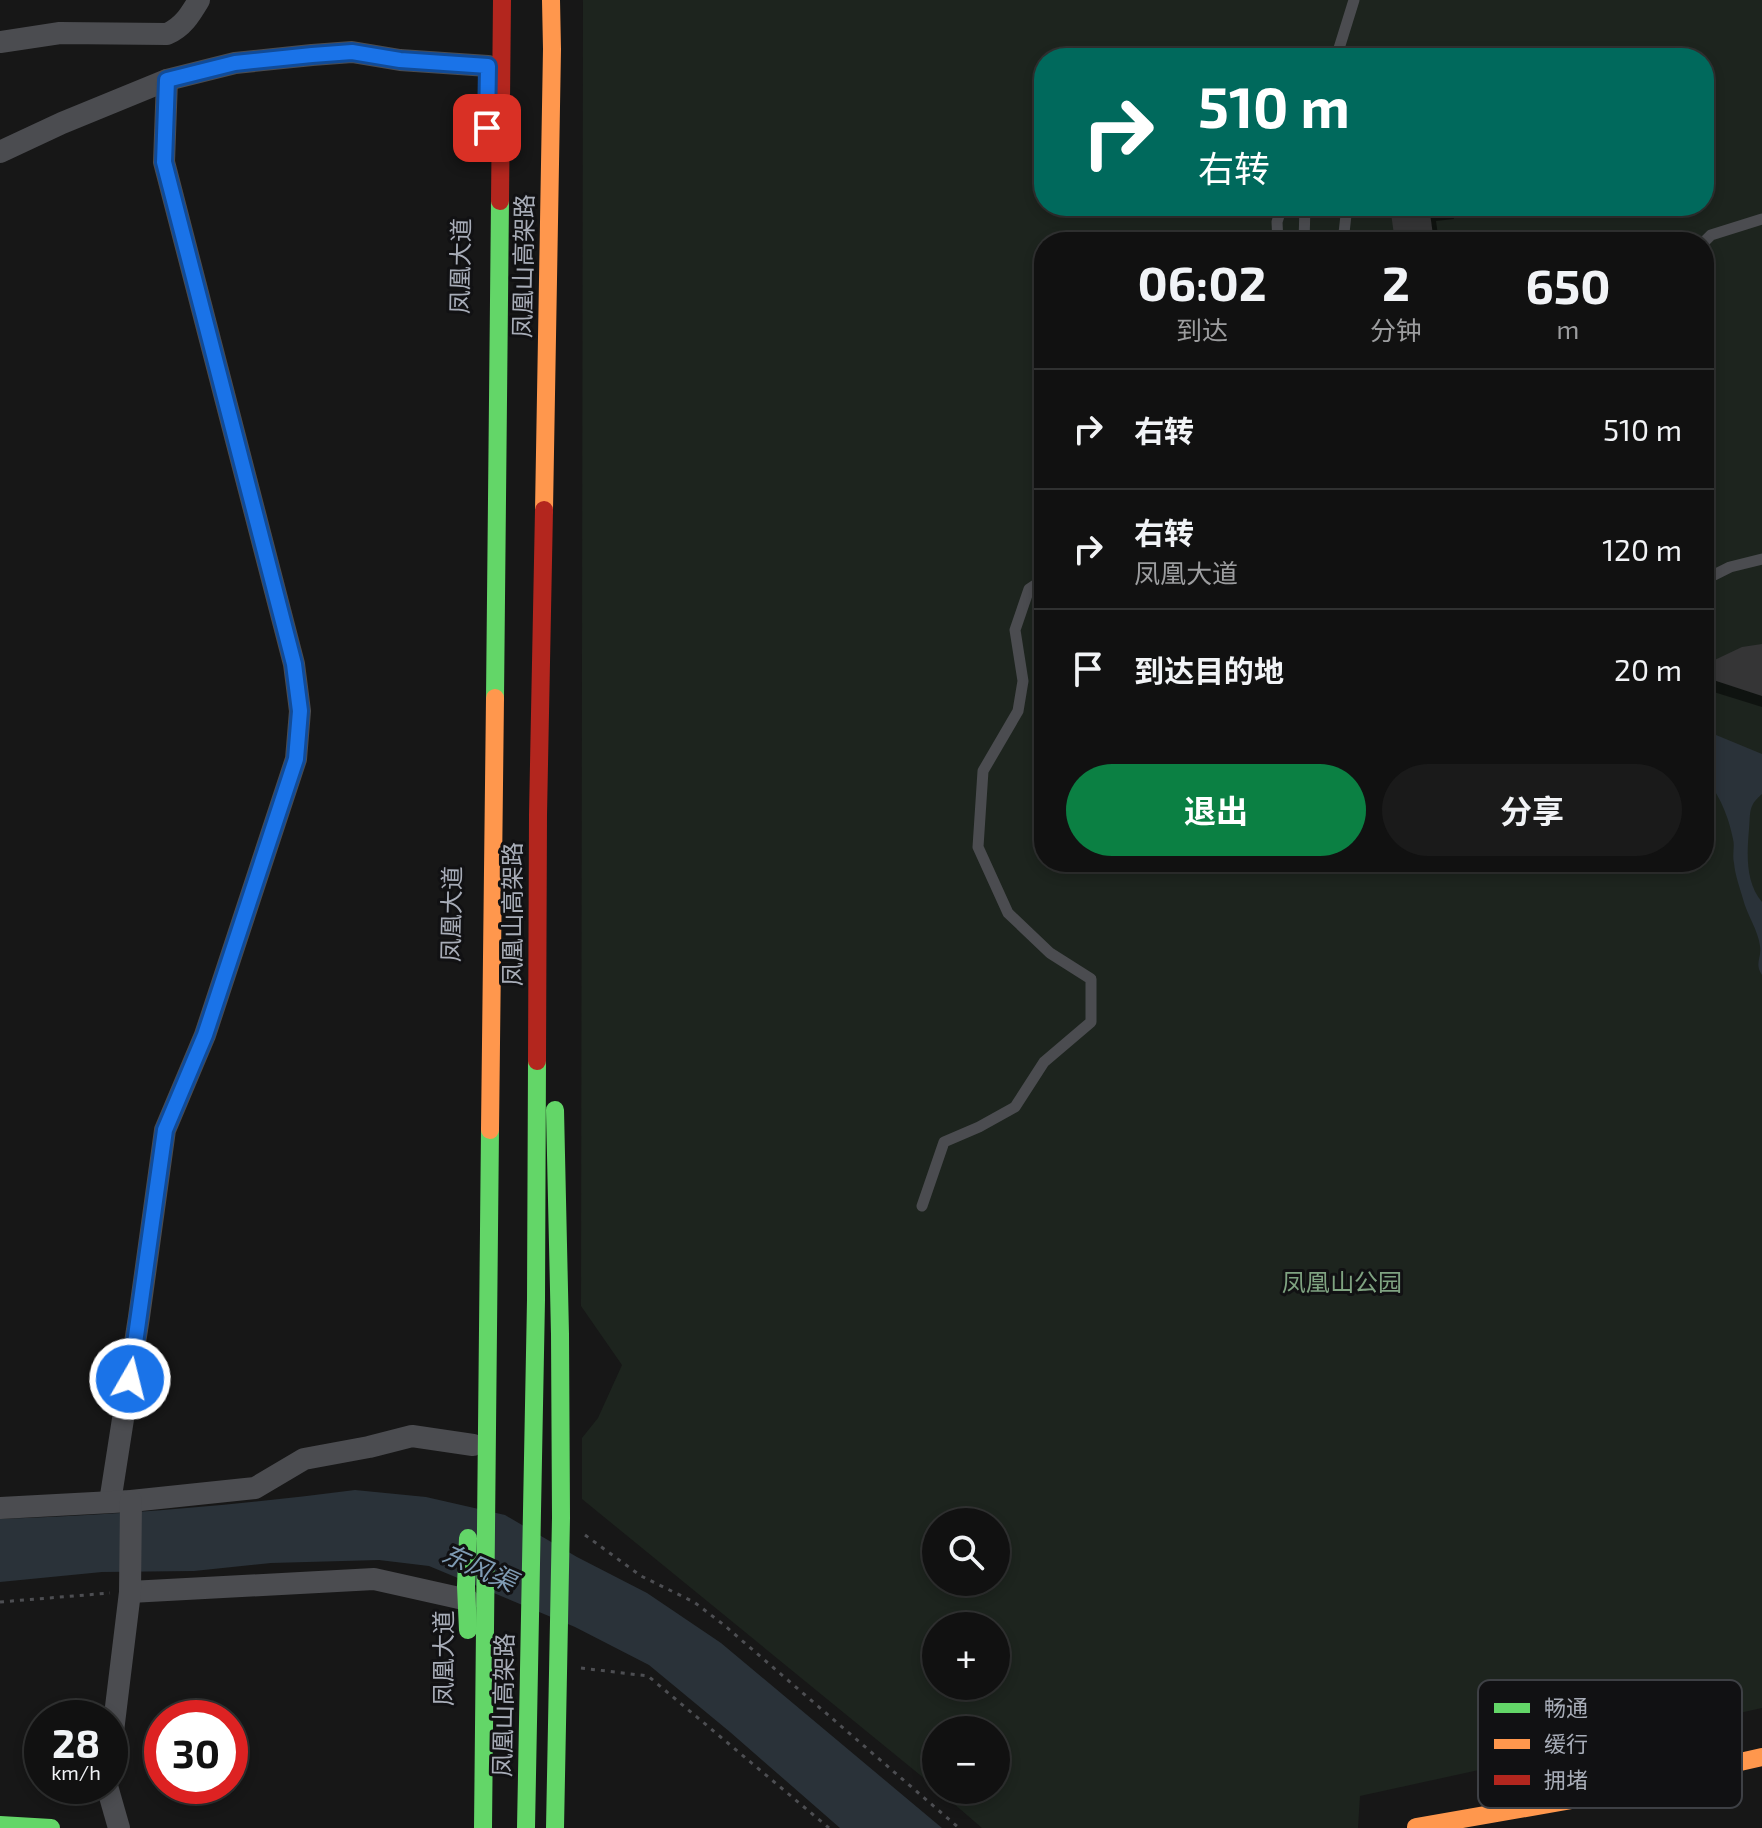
<!DOCTYPE html>
<html lang="zh">
<meta charset="utf-8">
<style>
:root{--surface:#111;--page:#1a1a1a;--text:#f1f3f6;--muted:#9c9d9f;--line:#303131;--accent:#0b8043}
body{margin:0;font-family:"Exo 2","Noto Sans SC",sans-serif;background:var(--page);color:var(--text);height:100vh;display:flex;flex-direction:column;font-size:30px;white-space:nowrap}
*{box-sizing:border-box;margin:0}
p{font-size:26px;color:var(--muted)}
.icon{flex:none;width:44px;height:44px;fill:none;stroke:currentColor;stroke-width:2;stroke-linecap:round;stroke-linejoin:round}
.map{position:relative;flex:1;overflow:hidden}
.side{position:absolute;left:1034px;top:232px;width:680px;height:640px;display:flex;flex-direction:column;background:var(--surface);border-radius:32px;box-shadow:0 4px 12px #0003,0 0 0 2px var(--line)}
.side>*{flex:none}
.banner{position:absolute;left:1034px;top:48px;width:680px;height:168px;border-radius:32px;box-shadow:0 4px 12px #0003,0 0 0 2px var(--line);background:#00695c;color:#fff;overflow:hidden}
.tools{position:absolute;left:922px;top:1508px;display:grid;gap:16px}
.tools a{display:grid;place-items:center;width:88px;height:88px;border-radius:50%;background:var(--surface);box-shadow:0 4px 12px #0003,0 0 0 2px var(--line);font-size:40px}
.speed{position:absolute;left:24px;top:1700px;display:flex;gap:16px;font-size:40px;font-weight:700;text-align:center}
.speed>*{display:grid;place-content:center;width:104px;height:104px;border-radius:50%;background:var(--surface);box-shadow:0 4px 12px #0003,0 0 0 2px var(--line);line-height:1}
.speed small{font-size:20px;font-weight:400}
.speed .limit{border:12px solid #d22;background:#fff;color:#111}
.pin{position:absolute;display:grid;place-items:center;width:68px;height:68px;color:#fff;margin:-34px;border-radius:16px;box-shadow:0 4px 12px #0006}
.me{position:absolute;width:88px;margin:-44px;rotate:8deg;stroke-linejoin:round;filter:drop-shadow(0 0 6px #0008)}
.turn{display:flex;align-items:center;gap:28px;height:168px;padding:0 32px;font-size:36px}
.turn .icon{width:104px;height:104px;stroke-width:2.5}
.turn b{display:block;font-size:56px;line-height:68px}
.eta{display:flex;justify-content:space-evenly;align-items:center;height:136px;text-align:center}
.eta b{font-size:48px;font-weight:700;line-height:56px}
.cta{display:flex;gap:16px;margin-top:auto;padding:16px 32px}
.cta a{flex:1;height:92px;border-radius:48px;background:var(--accent);color:#fff;font-size:32px;font-weight:700;line-height:92px;text-align:center}
.cta a+a{background:var(--page);color:var(--text)}
ul{padding:0;list-style:none}
li{display:flex;align-items:center;gap:24px;height:120px;padding:0 32px;border-top:2px solid var(--line)}
li div{flex:1}
li b{display:block;font-size:30px}
li em{font-style:normal}
.map>svg:first-child{display:block}
</style>
<div class="map">
<svg width="1762" height="1828" viewBox="0 0 1762 1828">
<rect width="100%" height="100%" fill="#171717"/>
<path fill="#1d241e" fill-rule="evenodd" d="M583,0H1762V1708L1360,1796L1358,1828H982L938,1790H996V1730H936V1788L582,1499V1438L598,1418L622,1365L581,1306ZM1044,58H1704V206H1044ZM1044,242H1704V862H1044ZM936,1522H996V1582H936ZM936,1626H996V1686H936Z"/>
<g fill="#2a3239">
<path d="M1704,730L1762,754V794C1758,798 1756,799 1753,804C1749,811 1750,820 1749,829C1747,853 1745,882 1762,902V975C1754,963 1762,958 1760,946C1758,930 1747,915 1743,899C1740,888 1735,875 1734,863C1732,855 1735,846 1733,839C1729,818 1719,792 1704,778Z"/>
<path d="M355,1490L426,1497L505,1515L577,1557L647,1593L721,1643L942,1828H840L730,1732L649,1665L575,1627L429,1566L379,1560L271,1563L194,1571L102,1572L0,1582V1519C119,1515 238,1505 355,1490Z"/>
</g>
<g fill="#0007">
<polygon points="1392,206 1452,206 1454,219 1436,221 1439,242 1398,242"/>
<polygon points="1762,646 1762,707 1704,689 1704,668"/>
</g>
<g fill="#353536">
<polygon points="1390,206 1429,206 1434,242 1395,242"/>
<polygon points="1762,644 1762,696 1704,677 1704,665 1742,647"/>
</g>
<g fill="none" stroke-linecap="round" stroke-linejoin="round">
<g stroke="#4d4e52" stroke-width="3" stroke-dasharray="4 6" stroke-linecap="butt">
<polyline points="585,1535 641,1576 694,1602 724,1625 959,1828"/>
<polyline points="0,1602 110,1593"/>
<polyline points="581,1668 648,1676 829,1828"/>
</g>
<g stroke="#4b4c50" stroke-width="11">
<polyline points="1336,58 1354,0"/>
<polyline points="1278,242 1277,222 1282,206"/>
<polyline points="1304,242 1305,206"/>
<polyline points="1343,242 1347,206"/>
<polyline points="1704,242 1711,235 1762,219"/>
<polyline points="1704,580 1730,567 1762,559"/>
<polyline points="922,1206 944,1142 979,1127 1015,1107 1044,1062 1091,1022 1091,979 1050,953 1008,913 978,847 983,771 1018,711 1023,681 1015,630 1029,589 1044,579"/>
</g>
<g stroke="#4b4c50" stroke-width="22">
<path d="M0,42L60,33L167,34C183,27 190,15 199,0"/>
<polyline points="0,152 62,123 167,80 235,63 312,55 352,52 400,60 488,66"/>
<polyline points="110,1502 139,1317 165,1130 205,1035 296,759 300,711 294,664 164,162 167,80"/>
<polyline points="0,1508 131,1501 255,1488 304,1459 369,1447 412,1436 473,1445"/>
<polyline points="130,1592 374,1579 468,1600"/>
<polyline points="110,1756 130,1592 131,1501"/>
<polyline points="107,1786 119,1828"/>
</g>
<g stroke="#63d668" stroke-width="18">
<polyline points="495,698 500,201"/>
<polyline points="555,1110 560,1334 561,1518 555,1828"/>
<polyline points="468,1538 466,1586 468,1630"/>
<polyline points="0,1825 51,1828"/>
<polyline points="483,1828 490,1130"/>
</g>
<g stroke="#ff974d" stroke-width="18">
<polyline points="490,1130 495,698"/>
<polyline points="1416,1827 1572,1800 1762,1757"/>
</g>
<polyline stroke="#b3261e" stroke-width="18" points="500,201 502,0"/>
<polyline stroke="#63d668" stroke-width="18" points="526,1828 536,1300 537,1061"/>
<polyline stroke="#ff974d" stroke-width="18" points="544,510 552,49 551,0"/>
<polyline stroke="#b3261e" stroke-width="18" points="537,1061 538,815 544,510"/>
</g>
<g fill="none" stroke-linecap="round" stroke-linejoin="round">
<g stroke="#114b97" stroke-width="20">
<polyline id="route" points="130,1379 165,1130 205,1035 296,759 300,711 294,664 164,162 167,80 235,63 312,55 352,52 400,60 488,66 487,128"/>
</g>
<use href="#route" stroke="#1a73e8" stroke-width="14"/>
</g>
<g text-anchor="middle" stroke-width="6" stroke-linejoin="round" paint-order="stroke">
<g font-size="24" fill="#a8adb8" stroke="#111113">
<text transform="translate(461 266) rotate(-89)" y="8">凤凰大道</text>
<text transform="translate(524 266) rotate(-89)" y="8">凤凰山高架路</text>
<text transform="translate(452 914) rotate(-89)" y="8">凤凰大道</text>
<text transform="translate(513 914) rotate(-90)" y="8">凤凰山高架路</text>
<text transform="translate(444 1658) rotate(-90)" y="8">凤凰大道</text>
<text transform="translate(504 1705) rotate(-89)" y="8">凤凰山高架路</text>
</g>
<g font-size="24" fill="#7fa381" stroke="#111113">
<text x="1342" y="1291">凤凰山公园</text>
</g>
<g font-size="26" font-style="italic" fill="#7f9bb3" stroke="#111113">
<text transform="translate(479 1568) rotate(24)" y="9">东风渠</text>
</g>
</g>
<rect x="1478" y="1680" width="264" height="128" rx="12" fill="#111113" stroke="#3e4045" stroke-width="2"/>
<rect x="1494" y="1703" width="36" height="10" fill="#63d668"/>
<rect x="1494" y="1739" width="36" height="10" fill="#ff974d"/>
<rect x="1494" y="1775" width="36" height="10" fill="#b3261e"/>
<g font-size="22" fill="#a8adb8">
<text x="1544" y="1716">畅通</text>
<text x="1544" y="1752">缓行</text>
<text x="1544" y="1788">拥堵</text>
</g>
</svg>
<div class="tools">
<a><svg class="icon" aria-label="search" viewBox="0 0 24 24"><circle cx="10" cy="10" r="6"/><path d="M15 15l6 6"/></svg></a>
<a>+</a>
<a>−</a>
</div>
<div class="speed"><div>28<small>km/h</small></div><div class="limit">30</div></div>
<div class="pin" style="left:487px;top:128px;background:#d93025"><svg class="icon" aria-label="arrive" viewBox="0 0 24 24"><path d="M6 21V4h12l-3 4 3 4H6"/></svg></div>
<svg class="me" style="left:130px;top:1379px" viewBox="-20 -20 40 40"><circle r="17" fill="#1a73e8" stroke="#fff" stroke-width="3"/><path d="M0-11L8 9 0 5-8 9z" fill="#fff"/></svg>
<div class="banner">
<div class="turn"><svg class="icon" aria-label="right" viewBox="0 0 24 24"><path d="M7 20v-9h11M14 6l5 5-5 5"/></svg><div><b>510 m</b>右转</div></div>
</div>
<section class="side">
<div class="eta">
<div><b>06:02</b><p>到达</p></div>
<div><b>2</b><p>分钟</p></div>
<div><b>650</b><p>m</p></div>
</div>
<ul>
<li><svg class="icon" aria-label="right" viewBox="0 0 24 24"><path d="M7 20v-9h11M14 6l5 5-5 5"/></svg><div><b>右转</b></div><em>510 m</em></li>
<li><svg class="icon" aria-label="right" viewBox="0 0 24 24"><path d="M7 20v-9h11M14 6l5 5-5 5"/></svg><div><b>右转</b><p>凤凰大道</p></div><em>120 m</em></li>
<li><svg class="icon" aria-label="arrive" viewBox="0 0 24 24"><path d="M6 21V4h12l-3 4 3 4H6"/></svg><div><b>到达目的地</b></div><em>20 m</em></li>
</ul>
<div class="cta"><a>退出</a><a>分享</a></div>
</section>
</div>
